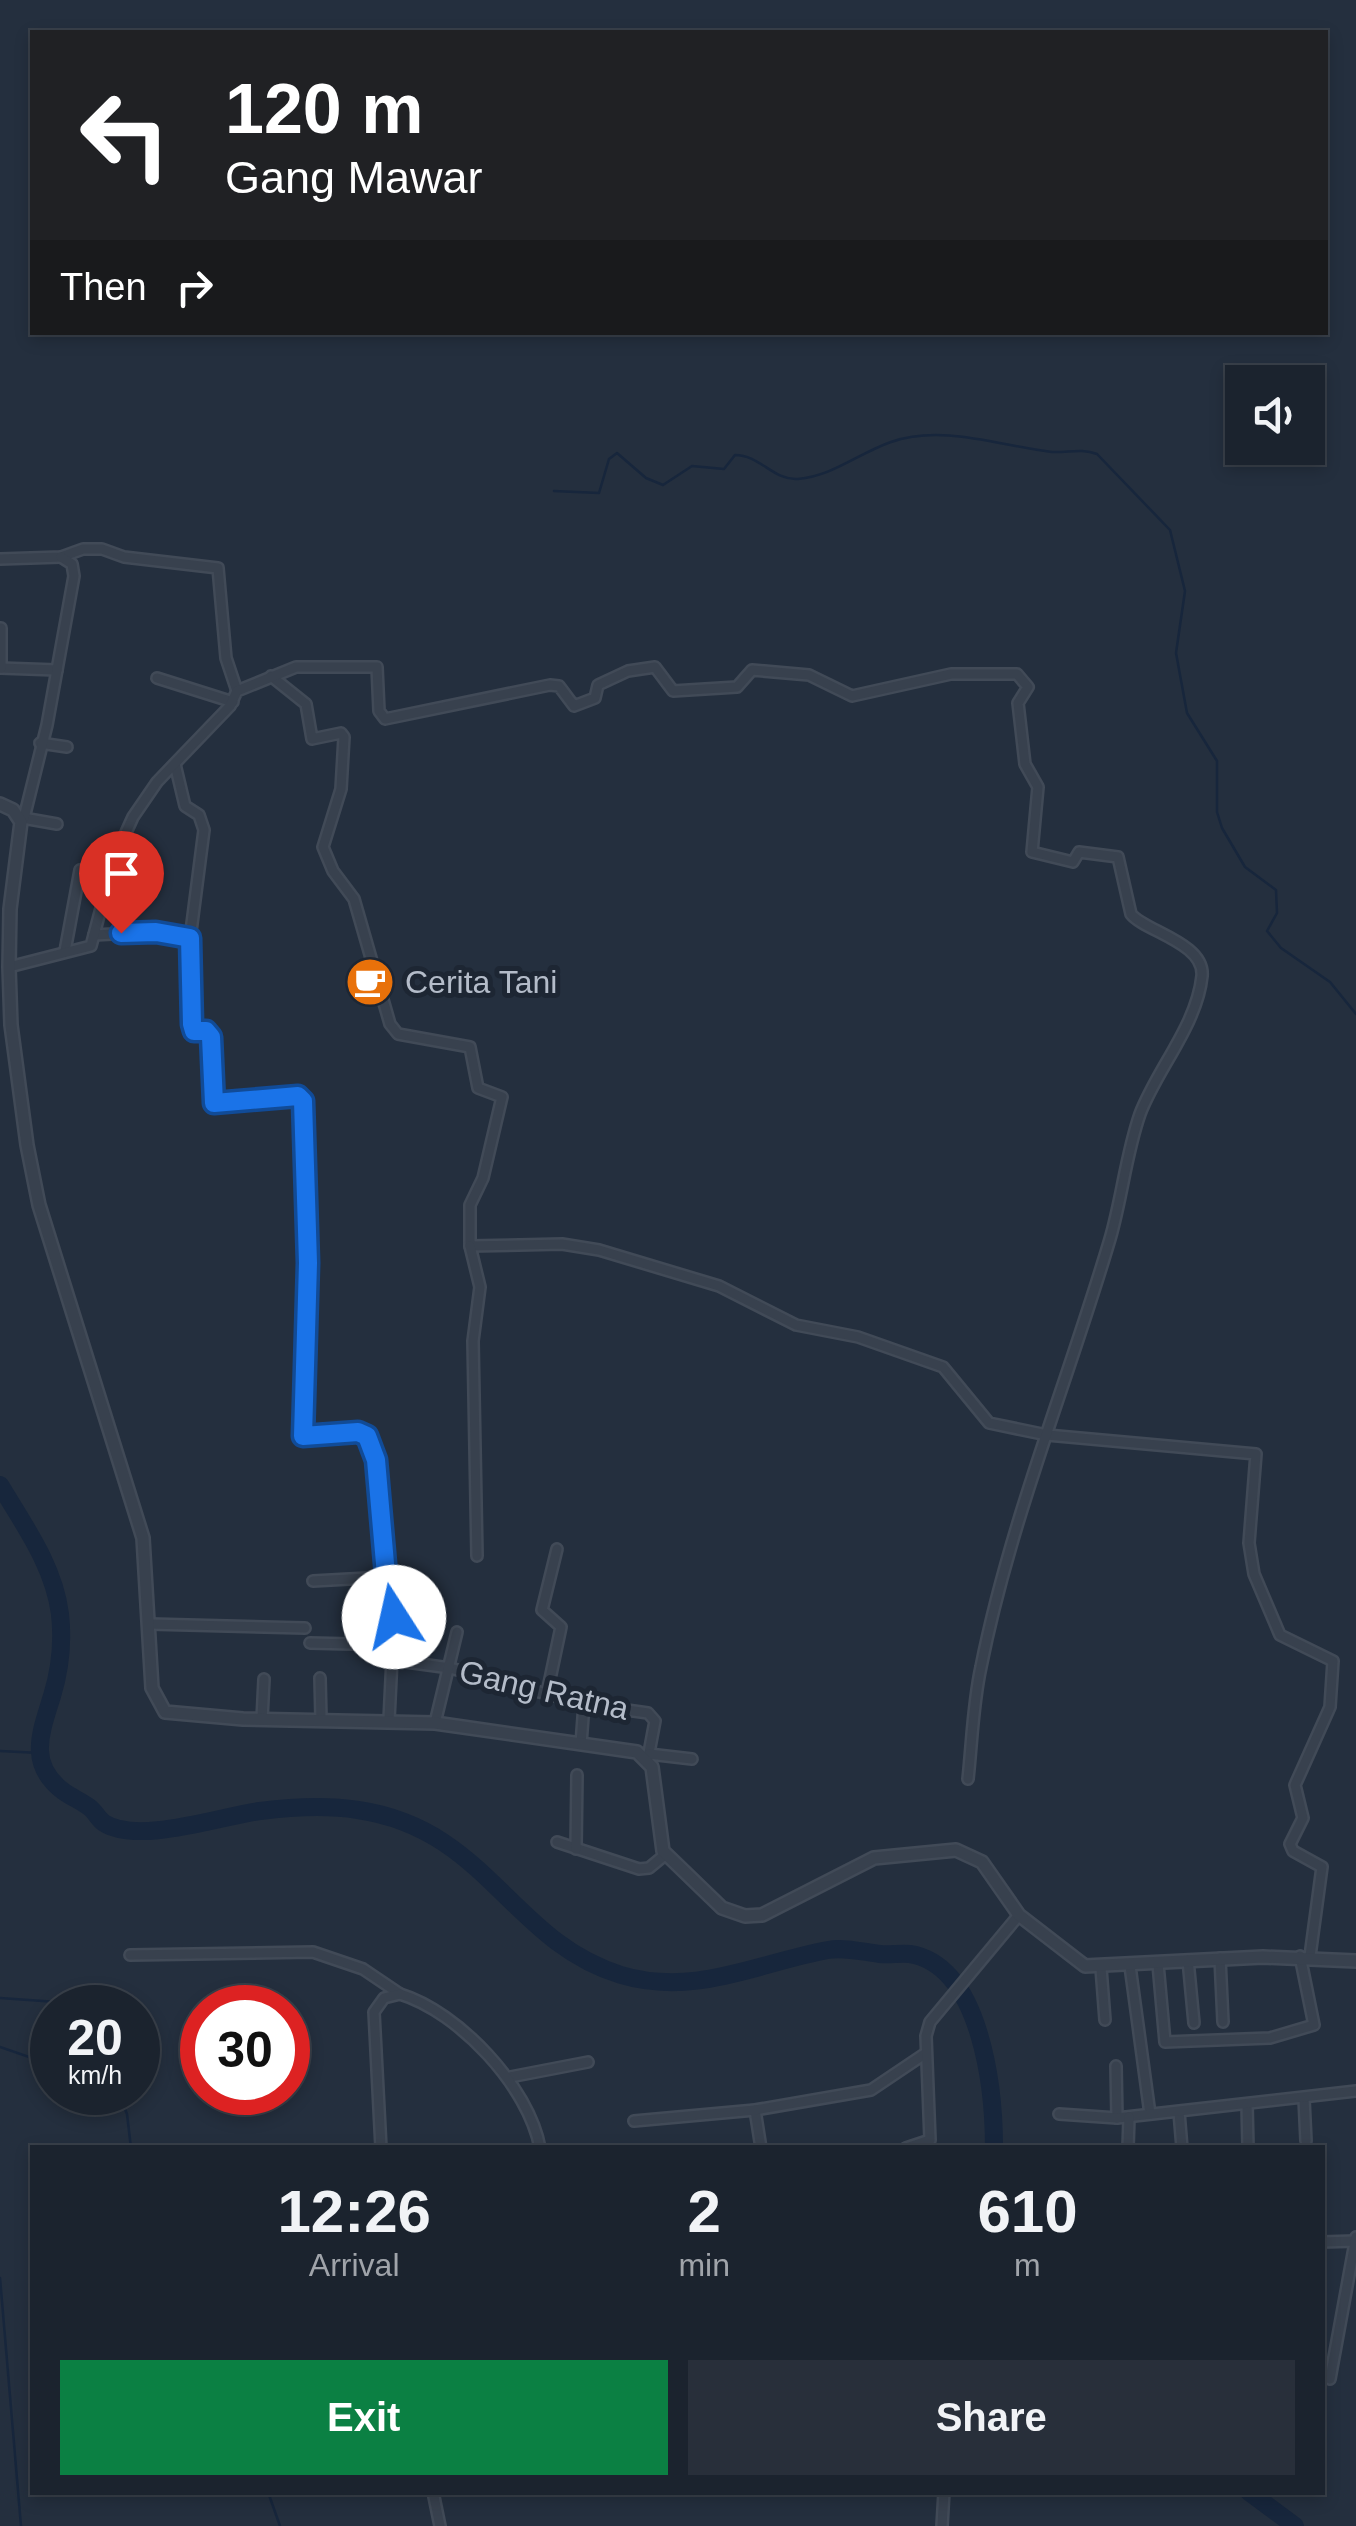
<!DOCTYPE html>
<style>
:root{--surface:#1b232e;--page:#282f3a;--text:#f1f3f6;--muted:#a0a4aa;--line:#39404a;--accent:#0b8043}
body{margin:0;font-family:Arial,sans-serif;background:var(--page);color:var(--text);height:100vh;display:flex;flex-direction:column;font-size:38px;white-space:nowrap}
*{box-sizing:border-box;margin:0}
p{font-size:32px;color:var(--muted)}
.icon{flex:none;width:55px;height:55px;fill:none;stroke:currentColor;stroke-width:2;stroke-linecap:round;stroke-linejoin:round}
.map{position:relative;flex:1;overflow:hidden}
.panel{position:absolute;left:30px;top:2145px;width:1295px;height:350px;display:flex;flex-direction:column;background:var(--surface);border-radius:0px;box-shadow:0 5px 15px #0003,0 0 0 2px var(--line)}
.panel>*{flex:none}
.top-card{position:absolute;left:30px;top:30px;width:1298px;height:305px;border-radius:0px;box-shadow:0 5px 15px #0003,0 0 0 2px var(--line);background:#202124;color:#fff;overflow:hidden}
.fabs{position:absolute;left:1225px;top:365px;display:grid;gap:20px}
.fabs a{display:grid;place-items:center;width:100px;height:100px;border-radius:0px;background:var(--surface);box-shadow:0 5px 15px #0003,0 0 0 2px var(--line);font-size:50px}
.speed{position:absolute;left:30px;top:1985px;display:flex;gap:20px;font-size:50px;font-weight:700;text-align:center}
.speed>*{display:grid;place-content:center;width:130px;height:130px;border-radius:50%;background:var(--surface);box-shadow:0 5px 15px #0003,0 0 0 2px var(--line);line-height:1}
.speed small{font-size:25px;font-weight:400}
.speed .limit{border:15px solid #d22;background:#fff;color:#111}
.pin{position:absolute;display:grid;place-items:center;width:85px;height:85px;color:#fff;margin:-102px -42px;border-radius:50% 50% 50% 0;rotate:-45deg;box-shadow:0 0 10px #0007}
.pin .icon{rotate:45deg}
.me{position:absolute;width:110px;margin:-55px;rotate:350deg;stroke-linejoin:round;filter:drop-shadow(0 0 8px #0008)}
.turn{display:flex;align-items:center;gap:35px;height:210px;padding:0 30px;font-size:45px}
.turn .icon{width:130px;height:130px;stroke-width:2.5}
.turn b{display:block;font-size:70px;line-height:85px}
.then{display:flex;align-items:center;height:95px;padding:0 30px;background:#0003;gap:20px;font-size:38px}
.eta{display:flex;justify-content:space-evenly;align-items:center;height:170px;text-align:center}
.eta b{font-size:60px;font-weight:800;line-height:70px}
.button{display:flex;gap:20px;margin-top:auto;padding:20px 30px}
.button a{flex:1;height:115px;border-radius:0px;background:var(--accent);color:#fff;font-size:40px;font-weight:800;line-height:115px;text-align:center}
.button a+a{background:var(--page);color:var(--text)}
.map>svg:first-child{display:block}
</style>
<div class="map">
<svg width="1356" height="2526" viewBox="0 0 1356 2526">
<rect width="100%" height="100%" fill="#242f3e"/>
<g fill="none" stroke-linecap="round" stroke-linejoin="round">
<g stroke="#17263c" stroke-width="2.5">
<path d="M554,491L599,493L609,459L617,453L646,478L663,485L692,466L724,469L735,455C760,455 774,481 798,479C833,476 859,453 891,442C943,424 1000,446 1052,452C1068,453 1081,448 1097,454L1170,530L1185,591L1176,653L1187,713L1217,761V812L1222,828L1245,867L1276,890L1277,913L1267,931L1281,948L1330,982L1356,1014"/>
<polyline points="0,1751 40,1753"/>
<polyline points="0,1998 57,2002 59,2008"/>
<polyline points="0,2047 52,2065"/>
<polyline points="89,2092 119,2101"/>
<polyline points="118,2092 127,2114 131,2148"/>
<polyline points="0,2278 21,2526"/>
<polyline points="268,2492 280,2526"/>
</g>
<g stroke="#17263c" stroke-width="18">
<path d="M0,1485C24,1525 54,1566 60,1614C63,1641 60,1670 52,1696C41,1732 27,1764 63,1791C71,1797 81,1801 89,1807C95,1811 98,1819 104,1823C138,1845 222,1816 260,1811C292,1807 326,1805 358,1810C488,1829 510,1941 621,1975C695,1997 757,1963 828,1950C845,1947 863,1952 880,1954C890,1955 900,1953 910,1954C982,1966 994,2091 994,2148"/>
<polyline points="1249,2492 1295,2526"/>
</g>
<g stroke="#414a57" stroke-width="14">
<g id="minor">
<polyline points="0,559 61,557 83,549 102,549 124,557 218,568 226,658 237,691"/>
<polyline points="0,668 57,670"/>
<polyline points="1,668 1,628"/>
<polyline points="271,676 306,704 312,739 341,733 344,737 341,789 323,847 333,871 354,899 390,1024 398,1034 470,1047 478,1088 502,1097 483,1178 470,1205 470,1246 562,1244 599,1250 719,1286 796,1325 858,1337 943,1367 989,1423 1047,1435 1256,1454 1249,1543 1254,1574 1280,1635 1333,1661 1330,1707 1295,1785 1303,1818 1290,1844 1293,1851 1322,1867 1310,1956"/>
<polyline points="157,678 233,702"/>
<polyline points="40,743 67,747"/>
<polyline points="175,764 185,806 199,815 204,830 190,939 193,1029 211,1037 214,1103 298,1096 303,1101 307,1263 303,1436 364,1432 376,1460 388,1598 394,1617 389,1720"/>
<polyline points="23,818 57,824"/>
<polyline points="24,818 47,725 74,576 72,564 61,557"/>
<polyline points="94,935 149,932 190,939"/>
<polyline points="65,951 80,870"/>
<path d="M9,967L91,946L114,859L133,817L157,782L230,706L237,691L296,667H377L379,711L385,719L550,685L559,686L574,706L595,698L598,685L628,671L655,667L673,691L737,687L752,670L809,675L852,696L951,674H1017L1028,687L1018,703L1025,764L1038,787L1032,852L1073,862L1079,852L1118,857L1131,914C1144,931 1205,943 1202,976C1197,1025 1157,1069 1140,1114C1126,1154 1122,1198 1110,1239C1068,1381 1010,1521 981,1667C973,1703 972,1742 968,1779"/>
<polyline points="470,1246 480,1287 473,1341 477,1556"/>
<polyline points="313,1581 386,1577"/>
<polyline points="150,1624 305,1628"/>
<polyline points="394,1633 419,1633"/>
<polyline points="310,1643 392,1645"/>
<polyline points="391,1660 450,1668 584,1704 648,1713 655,1721 648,1758"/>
<polyline points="320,1678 321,1719"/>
<polyline points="547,1693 561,1627 542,1610 557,1549"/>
<polyline points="262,1719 264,1679"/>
<polyline points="435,1723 457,1632"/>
<polyline points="581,1744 584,1704"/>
<polyline points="649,1754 692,1759"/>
<polyline points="557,1842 639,1869 649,1868 666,1854"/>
<polyline points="576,1849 577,1775"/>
<polyline points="130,1955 313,1952 363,1969 400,1994"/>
<polyline points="1220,1958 1223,2022"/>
<polyline points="1188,1960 1194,2023"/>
<polyline points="1158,1964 1165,2042 1270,2038 1314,2025 1300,1956"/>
<polyline points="1130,1966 1150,2114"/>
<polyline points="1101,1968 1105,2020"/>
<polyline points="1116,2066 1117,2118"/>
<polyline points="510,2077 588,2062"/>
<polyline points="1304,2099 1306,2141"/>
<polyline points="1247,2104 1248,2148"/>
<polyline points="755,2110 761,2148"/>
<polyline points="1179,2112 1182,2148"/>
<polyline points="1059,2114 1117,2118 1356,2091"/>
<polyline points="634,2121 755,2110 871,2090 926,2053"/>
<path d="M381,2148L374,2012L384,1998L400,1994C459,2012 529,2087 540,2148"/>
<polyline points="906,2148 930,2140 926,2036 930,2022 1019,1915"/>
<polyline points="1128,2148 1129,2117"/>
<polyline points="1322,2242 1355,2241"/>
<polyline points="1330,2379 1356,2237"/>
<polyline points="433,2492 440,2526"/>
<polyline points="942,2526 944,2492"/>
</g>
</g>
<g stroke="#414a57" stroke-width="16">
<polyline id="tertiary" points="0,804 13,810 21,822 10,909 9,967 11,1025 27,1145 39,1205 143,1538 152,1688 165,1712 243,1719 435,1723 637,1752 652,1767 663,1851 722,1908 745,1916 762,1915 874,1858 956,1850 982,1862 1019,1915 1085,1966 1263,1957 1356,1961"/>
</g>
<use href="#minor" stroke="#38414e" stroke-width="9"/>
<use href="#tertiary" stroke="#38414e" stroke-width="11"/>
</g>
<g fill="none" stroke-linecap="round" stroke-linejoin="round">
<g stroke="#114b97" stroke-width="25">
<polyline id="route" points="121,933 156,932 190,938 192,1024 194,1031 206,1031 211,1037 214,1103 298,1096 303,1101 308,1263 303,1436 358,1432 367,1436 376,1460 388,1598 394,1617"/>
</g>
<use href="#route" stroke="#1a73e8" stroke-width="18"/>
</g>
<defs>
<g id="cafe-disc" transform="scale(2.5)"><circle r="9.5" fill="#e8710a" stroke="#1d2633"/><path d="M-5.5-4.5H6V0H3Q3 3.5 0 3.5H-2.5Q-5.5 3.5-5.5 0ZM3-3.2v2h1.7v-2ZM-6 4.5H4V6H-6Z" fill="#fff"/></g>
</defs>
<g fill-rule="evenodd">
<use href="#cafe-disc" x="370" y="982"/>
</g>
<g text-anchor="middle" stroke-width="10" stroke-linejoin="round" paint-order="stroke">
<g font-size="32" fill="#b4bcc9" stroke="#1d2633" text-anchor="start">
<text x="405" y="993">Cerita Tani</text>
</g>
<g font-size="32" fill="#b4bcc9" stroke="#1d2633">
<text transform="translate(544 1690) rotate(13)" y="11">Gang Ratna</text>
</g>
</g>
</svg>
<div class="fabs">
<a><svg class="icon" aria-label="sound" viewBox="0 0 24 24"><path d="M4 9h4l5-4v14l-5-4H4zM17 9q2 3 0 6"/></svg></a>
</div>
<div class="speed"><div>20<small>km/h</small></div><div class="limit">30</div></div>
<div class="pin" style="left:121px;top:933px;background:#d93025"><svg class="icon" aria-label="arrive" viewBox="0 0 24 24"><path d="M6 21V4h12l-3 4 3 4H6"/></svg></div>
<svg class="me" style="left:394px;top:1617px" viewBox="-20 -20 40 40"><circle r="19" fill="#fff"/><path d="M0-13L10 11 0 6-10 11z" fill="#1a73e8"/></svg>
<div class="top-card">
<div class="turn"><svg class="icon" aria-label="left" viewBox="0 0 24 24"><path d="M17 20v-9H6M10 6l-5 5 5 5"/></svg><div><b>120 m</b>Gang Mawar</div></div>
<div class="then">Then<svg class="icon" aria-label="right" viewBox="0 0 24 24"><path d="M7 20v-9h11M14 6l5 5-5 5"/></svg></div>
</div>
<section class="panel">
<div class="eta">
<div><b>12:26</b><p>Arrival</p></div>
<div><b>2</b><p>min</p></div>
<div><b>610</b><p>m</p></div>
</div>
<div class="button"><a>Exit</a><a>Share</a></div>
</section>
</div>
